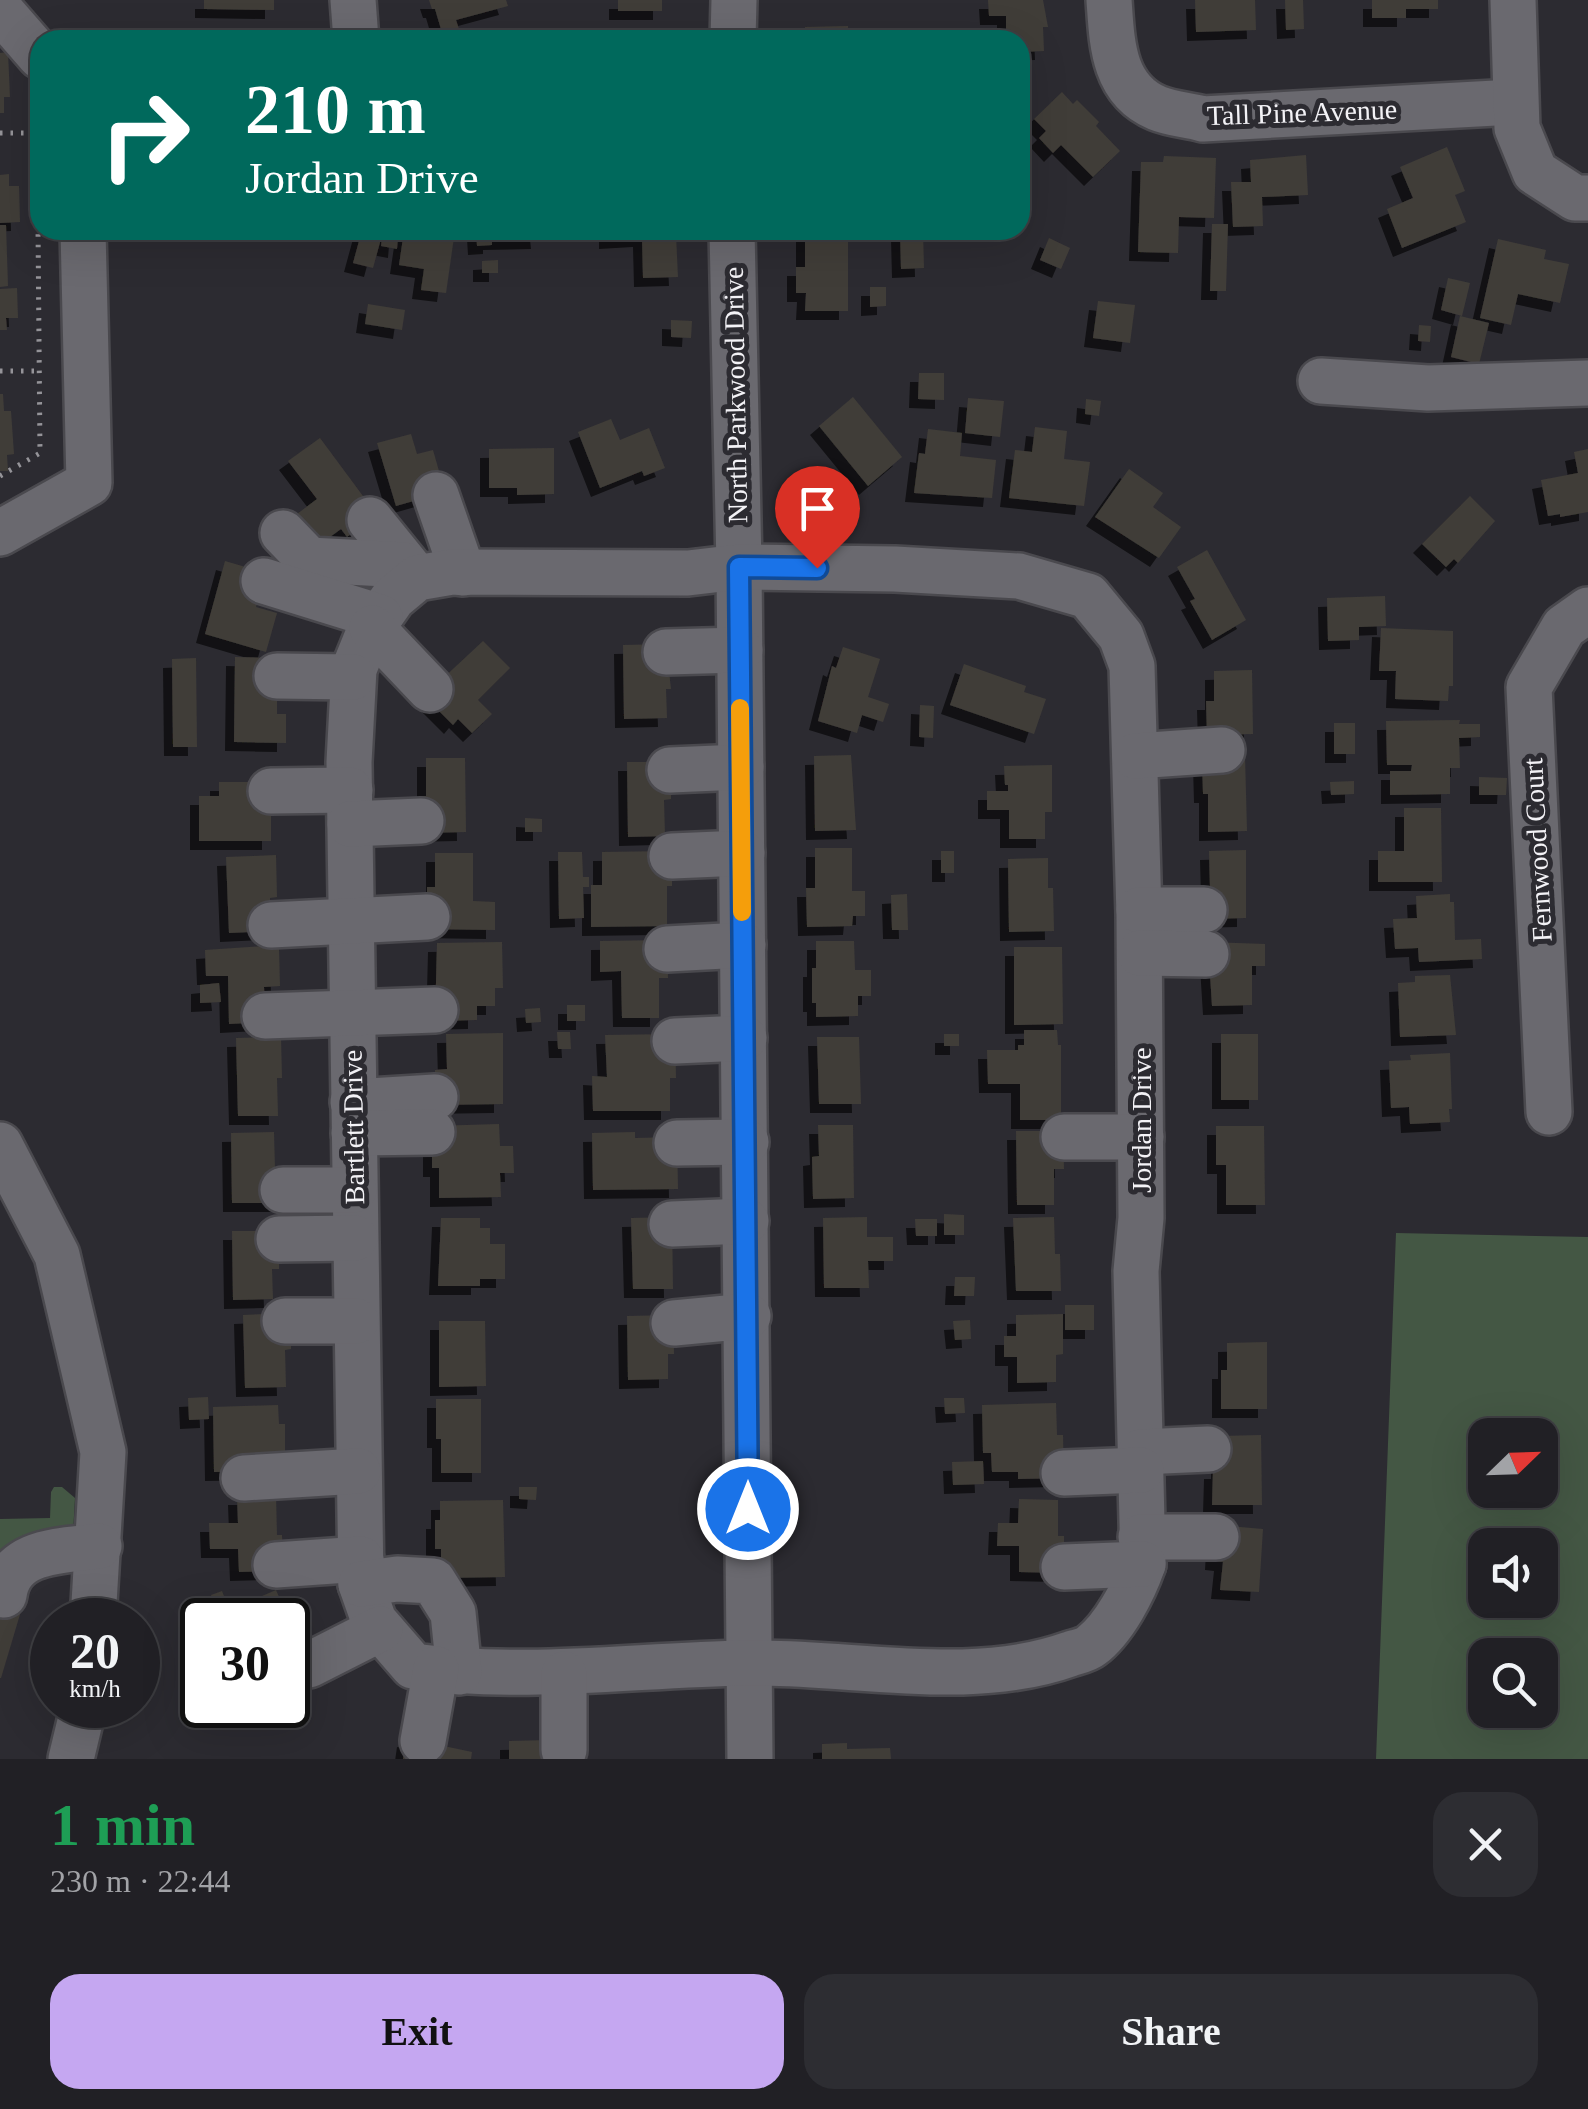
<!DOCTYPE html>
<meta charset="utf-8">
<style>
:root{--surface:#212025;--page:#2d2d32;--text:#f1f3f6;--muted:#a2a3a7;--line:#3e3e42;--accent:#c5a7f1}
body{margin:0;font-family:Georgia,serif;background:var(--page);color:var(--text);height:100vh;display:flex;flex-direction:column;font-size:38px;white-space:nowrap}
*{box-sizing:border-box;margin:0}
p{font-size:32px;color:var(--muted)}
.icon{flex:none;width:55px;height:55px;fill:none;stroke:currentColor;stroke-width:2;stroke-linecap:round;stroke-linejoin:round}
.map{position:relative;height:1759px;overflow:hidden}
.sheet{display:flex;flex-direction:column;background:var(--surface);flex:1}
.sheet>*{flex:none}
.hud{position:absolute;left:30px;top:30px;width:1000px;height:210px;border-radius:30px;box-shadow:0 10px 40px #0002,0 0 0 2px var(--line);background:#00695c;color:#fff;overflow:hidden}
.needle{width:65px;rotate:67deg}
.buttons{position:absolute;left:1468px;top:1418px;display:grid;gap:20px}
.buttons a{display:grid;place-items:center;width:90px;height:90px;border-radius:20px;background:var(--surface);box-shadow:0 10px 40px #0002,0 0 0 2px var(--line);font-size:50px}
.speed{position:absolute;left:30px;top:1598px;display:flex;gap:20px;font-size:50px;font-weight:700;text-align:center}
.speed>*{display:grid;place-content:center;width:130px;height:130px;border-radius:50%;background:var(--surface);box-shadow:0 10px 40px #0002,0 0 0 2px var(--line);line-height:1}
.speed small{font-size:25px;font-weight:400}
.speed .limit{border:5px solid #111;border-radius:15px;background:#fff;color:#111}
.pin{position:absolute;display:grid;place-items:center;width:85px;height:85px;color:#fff;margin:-102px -42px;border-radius:50% 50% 50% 0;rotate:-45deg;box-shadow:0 0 10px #0007}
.pin .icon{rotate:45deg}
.me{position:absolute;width:110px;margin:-55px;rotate:0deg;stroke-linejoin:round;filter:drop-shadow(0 0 8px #0008)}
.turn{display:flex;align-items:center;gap:35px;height:210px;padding:0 50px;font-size:45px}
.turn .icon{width:130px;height:130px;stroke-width:2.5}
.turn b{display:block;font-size:70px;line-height:85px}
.round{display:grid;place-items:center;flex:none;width:105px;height:105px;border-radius:30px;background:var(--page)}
.headline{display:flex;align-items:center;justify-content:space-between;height:170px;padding:0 50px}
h1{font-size:60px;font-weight:600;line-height:75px;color:#1e9e55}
.cta{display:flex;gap:20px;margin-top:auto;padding:20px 50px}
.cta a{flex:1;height:115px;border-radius:30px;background:var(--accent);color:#111;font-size:40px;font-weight:600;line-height:115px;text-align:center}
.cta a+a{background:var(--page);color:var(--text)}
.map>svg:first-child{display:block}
</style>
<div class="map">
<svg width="1588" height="1759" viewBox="0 0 1588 1759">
<defs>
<filter id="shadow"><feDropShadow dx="-9" dy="9" stdDeviation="0" flood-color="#0009"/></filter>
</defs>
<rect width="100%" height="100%" fill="#2c2b31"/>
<g fill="#445744" fill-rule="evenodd">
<path d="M1396,1233L1588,1237V1759H1376ZM1485,1435H1540V1490H1485ZM1485,1545H1540V1600H1485ZM1485,1655H1540V1710H1485Z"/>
<polygon points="54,1487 62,1487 75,1498 73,1534 0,1574 0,1519 50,1518 51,1492"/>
</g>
<g fill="#403d38" filter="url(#shadow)">
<polygon points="204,0 274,0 274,10 204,9"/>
<polygon points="429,0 506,0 508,6 456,20 460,32 443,36 435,9 432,9"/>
<rect x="618" y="0" width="44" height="11"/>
<polygon points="988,0 1043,0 1048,27 1043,27 1044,51 1020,52 1020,40 1006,40 1006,16 989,16"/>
<polygon points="1195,0 1255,0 1256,30 1196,32"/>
<polygon points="1285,0 1303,0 1304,29 1286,30"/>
<polygon points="1372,0 1438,0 1438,9 1406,9 1406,18 1372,18"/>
<polygon points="848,26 848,40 805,40 805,27"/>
<polygon points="8,52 10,97 4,97 4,113 0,113 0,53"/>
<polygon points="1062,92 1073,104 1077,100 1099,122 1096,126 1120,151 1093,177 1061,145 1053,153 1039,138 1046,131 1034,119"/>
<polygon points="1447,147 1465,191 1455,195 1466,222 1402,248 1387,209 1413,198 1400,167"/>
<polygon points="1306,155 1308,195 1262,197 1263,226 1233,227 1231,182 1251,182 1250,160"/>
<polygon points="1164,156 1216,158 1214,218 1179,217 1178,253 1138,252 1141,162 1163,162"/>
<polygon points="9,174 9,186 19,186 20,222 0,223 0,175"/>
<polygon points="1212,224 1228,224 1226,291 1210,291"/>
<polygon points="0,225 6,225 8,286 0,287"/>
<polygon points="362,230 382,235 373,268 353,263"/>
<polygon points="383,230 455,230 446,293 421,290 424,269 399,265 403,238 398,237 397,249 381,246"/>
<polygon points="476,230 539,230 540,240 492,241 492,245 477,246"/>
<polygon points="608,230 685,230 685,235 676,235 678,277 643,278 642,238 608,240"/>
<polygon points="805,230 848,230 848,311 805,311 806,293 796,293 796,267 805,267"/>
<polygon points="900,230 923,230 924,268 901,269"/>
<polygon points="1049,238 1070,248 1061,269 1040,260"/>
<polygon points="1498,239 1546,250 1544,259 1569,264 1560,303 1518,294 1511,325 1480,318"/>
<polygon points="498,260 498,273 482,273 482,261"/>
<polygon points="1448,278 1470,283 1462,316 1441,310"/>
<polygon points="870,287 886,287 886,306 870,307"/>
<polygon points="17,288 18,318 6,318 7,330 0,330 0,289"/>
<polygon points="1098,301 1135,305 1130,343 1093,338"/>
<polygon points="368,304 405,310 402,330 365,324"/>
<polygon points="1460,316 1489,323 1479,364 1451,357"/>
<polygon points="671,320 692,321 691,338 671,337"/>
<polygon points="1419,325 1431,326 1430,342 1418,341"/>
<polygon points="919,373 944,373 944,400 918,399"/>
<polygon points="0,394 3,394 4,411 11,411 14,454 7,455 8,471 0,471"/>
<polygon points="853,397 902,457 868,486 819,426"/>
<polygon points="968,398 1004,401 1000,437 965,433"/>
<polygon points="1086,399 1101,401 1099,416 1085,414"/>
<polygon points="611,419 620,440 649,428 665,468 644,476 642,471 600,488 578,432"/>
<polygon points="1035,427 1067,431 1064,459 1090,462 1084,506 1009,498 1015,450 1032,452"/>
<polygon points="928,429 962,433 960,456 996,460 992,498 914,493 919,453 925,454"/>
<polygon points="411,434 417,454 433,450 445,492 396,506 377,443"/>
<polygon points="320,438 377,515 347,537 341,529 312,550 289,520 317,499 288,461"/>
<polygon points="554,448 554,494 517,495 517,488 489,488 489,449"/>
<polygon points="1588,449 1588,512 1560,517 1560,514 1548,516 1541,480 1578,473 1574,452"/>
<polygon points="1129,469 1163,493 1153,507 1181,527 1159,558 1095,517"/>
<polygon points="1470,496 1495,521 1458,563 1454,559 1446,567 1422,544"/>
<polygon points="1207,550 1246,620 1212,640 1190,601 1195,599 1177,567"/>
<polygon points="225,561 266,573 256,607 277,613 266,652 205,634"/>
<polygon points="1385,596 1386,626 1359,627 1359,640 1328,641 1327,598"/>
<polygon points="1381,628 1453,631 1453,686 1449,686 1448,701 1395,699 1396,671 1379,671"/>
<polygon points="483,641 510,668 478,700 492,714 472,733 458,719 453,725 424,696"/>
<polygon points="666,644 671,689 666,689 667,718 624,719 623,645"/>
<polygon points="843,647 880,659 868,697 889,704 883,722 862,715 857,733 818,721 832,666 836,668"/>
<polygon points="235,657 277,658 277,714 286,714 286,743 234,742"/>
<polygon points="196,658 197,747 173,747 172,659"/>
<polygon points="964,664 1026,686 1024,692 1046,699 1034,734 950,705"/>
<polygon points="1252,670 1253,734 1207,735 1206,701 1214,701 1214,671"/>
<polygon points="920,705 934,706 933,738 919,737"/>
<polygon points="1460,720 1459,724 1480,724 1480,737 1459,738 1460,768 1450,768 1450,794 1390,795 1390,771 1411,771 1412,765 1387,765 1386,721"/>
<rect x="1334" y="723" width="21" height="31"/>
<polygon points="851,755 856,830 815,831 814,756"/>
<polygon points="1245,756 1247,831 1208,832 1208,794 1203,794 1202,757"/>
<polygon points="426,758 465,758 466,832 421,833 421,796 426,796"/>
<polygon points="627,762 671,762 671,799 664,800 665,836 628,837"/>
<polygon points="1052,765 1052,812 1045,812 1045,839 1009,839 1009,810 987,810 987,791 1008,791 1008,785 1005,785 1004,766"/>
<polygon points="1479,777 1507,778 1506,795 1479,795"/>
<polygon points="1354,781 1354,794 1331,795 1330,782"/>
<polygon points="219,782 271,782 271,841 199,841 199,796 219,796"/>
<polygon points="1404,808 1441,808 1442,882 1378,882 1378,851 1404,851"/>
<polygon points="525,818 542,819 542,832 525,832"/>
<polygon points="815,848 852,848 852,891 865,891 865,916 853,916 852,926 807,927 806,888 815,888"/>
<polygon points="1246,850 1246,918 1205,919 1204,888 1210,888 1209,851"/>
<polygon points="672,851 672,886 667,886 667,926 591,927 591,885 602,885 602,852"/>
<rect x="941" y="851" width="13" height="22"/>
<polygon points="558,852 582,852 583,877 589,877 589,887 583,887 584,918 559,919"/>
<polygon points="435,853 473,853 473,901 495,902 495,930 427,929 427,887 435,887"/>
<polygon points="276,855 277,897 270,898 271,931 229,933 226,857"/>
<polygon points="1048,858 1048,888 1053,888 1054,931 1009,932 1008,859"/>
<polygon points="907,894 908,930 892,930 891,895"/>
<polygon points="1450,894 1450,902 1454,902 1455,940 1481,939 1482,959 1419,962 1418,948 1395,949 1393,919 1417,918 1416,896"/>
<polygon points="667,940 668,978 659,978 659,1018 622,1018 621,971 600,972 600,941"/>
<polygon points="816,941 854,941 855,970 871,970 871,996 858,996 858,1016 816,1017 816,1003 812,1003 812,968 816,968"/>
<polygon points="502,942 503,988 495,988 495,1006 477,1006 477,1020 435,1021 437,943"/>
<polygon points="1208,942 1265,944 1265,966 1252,966 1252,1005 1212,1006"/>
<polygon points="264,946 264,949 279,949 280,986 264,987 266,1022 229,1024 228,976 206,976 205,950"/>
<polygon points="1014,947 1062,947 1063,1024 1014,1025"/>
<polygon points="1450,975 1456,1035 1400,1037 1398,983 1415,982 1415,976"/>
<polygon points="219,983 221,1002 200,1003 200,985"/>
<rect x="567" y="1005" width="18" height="16"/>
<polygon points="540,1008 541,1022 526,1023 525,1009"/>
<polygon points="1024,1030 1057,1030 1058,1045 1061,1045 1061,1120 1020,1120 1020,1084 988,1084 987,1050 1018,1050 1018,1045 1024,1045"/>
<polygon points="557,1032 570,1032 571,1049 558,1049"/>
<polygon points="503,1033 503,1104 435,1105 435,1070 447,1069 446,1034"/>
<polygon points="675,1034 676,1078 670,1078 670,1111 593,1111 592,1076 607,1077 605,1035"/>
<rect x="944" y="1034" width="15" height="12"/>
<rect x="1221" y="1034" width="37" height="66"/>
<polygon points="281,1037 282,1078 277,1078 278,1116 238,1116 236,1038"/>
<polygon points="817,1037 859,1037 861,1104 819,1104"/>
<polygon points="1450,1053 1452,1109 1449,1109 1450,1122 1410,1124 1409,1107 1391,1108 1389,1061 1411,1060 1410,1055"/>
<polygon points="499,1124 500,1146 513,1146 514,1173 500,1173 501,1197 439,1198 439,1168 432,1168 432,1126"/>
<polygon points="818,1125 853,1125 854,1198 813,1199 812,1157 819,1156"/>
<polygon points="1216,1126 1264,1126 1265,1205 1226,1205 1226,1165 1216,1165"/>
<polygon points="1016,1131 1063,1131 1064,1169 1054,1169 1054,1205 1017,1205"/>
<polygon points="274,1132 275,1170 283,1170 283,1203 232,1203 231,1133"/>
<polygon points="635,1132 635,1138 677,1137 678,1189 593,1190 592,1133"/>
<polygon points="944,1214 964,1215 964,1235 944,1235"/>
<polygon points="672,1217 673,1289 633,1289 631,1218"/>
<polygon points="867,1217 867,1237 893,1237 893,1261 868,1261 869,1288 824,1288 823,1218"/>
<polygon points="1054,1217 1055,1254 1060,1254 1061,1291 1016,1291 1013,1218"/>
<polygon points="441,1218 480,1218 480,1228 490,1228 490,1244 505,1244 505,1279 480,1279 480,1286 438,1286"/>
<polygon points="915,1219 937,1219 937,1236 916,1236"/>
<polygon points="232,1231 279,1231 279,1269 272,1269 273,1299 233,1300"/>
<polygon points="955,1277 975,1277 974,1296 954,1296"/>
<rect x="1065" y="1305" width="29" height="25"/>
<polygon points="285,1313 291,1328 291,1349 285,1350 286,1387 245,1388 243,1315"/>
<polygon points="1063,1314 1063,1354 1056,1355 1056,1382 1017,1383 1017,1357 1004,1357 1004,1336 1016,1336 1016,1315"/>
<polygon points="673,1315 674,1354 668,1354 668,1379 628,1380 627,1316"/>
<polygon points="970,1320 971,1339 955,1340 953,1321"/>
<polygon points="439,1321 485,1321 486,1386 439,1387"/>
<polygon points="1267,1342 1267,1409 1221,1409 1221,1370 1227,1370 1227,1343"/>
<polygon points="208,1397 209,1419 189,1420 188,1398"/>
<polygon points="944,1398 964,1398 965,1413 945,1414"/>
<polygon points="436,1399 481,1399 481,1473 441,1473 441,1439 436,1439"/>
<polygon points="1056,1403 1057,1435 1063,1435 1064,1478 1018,1479 1018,1472 992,1472 991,1453 983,1453 982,1405"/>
<polygon points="278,1405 279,1424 285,1424 285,1454 279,1471 214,1472 213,1407"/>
<polygon points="1261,1435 1262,1505 1212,1505 1213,1470 1220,1470 1220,1436"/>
<polygon points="983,1461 984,1484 953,1485 952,1462"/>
<polygon points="519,1487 537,1487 536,1500 519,1499"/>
<polygon points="237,1496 276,1496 277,1535 282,1535 283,1559 277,1571 239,1572 238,1549 210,1549 209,1523 238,1523"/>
<polygon points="1019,1499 1058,1500 1058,1536 1064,1536 1064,1573 1019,1572 1019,1546 997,1546 998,1523 1018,1523"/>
<polygon points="503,1500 505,1577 441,1578 441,1549 435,1549 435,1520 440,1520 440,1501"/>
<polygon points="1216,1525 1263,1529 1259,1592 1220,1590 1223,1562 1214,1561"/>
<polygon points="276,1590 286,1613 290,1611 297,1627 292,1629 312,1676 288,1686 288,1620 207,1620"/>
<polygon points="222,1591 227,1604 216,1608 211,1595"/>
<polygon points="0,1594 24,1601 1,1678 0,1678"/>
<polygon points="406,1738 472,1752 471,1759 403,1759"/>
<polygon points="551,1740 572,1759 509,1759 509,1741"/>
<polygon points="847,1743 847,1749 890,1748 891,1759 822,1759 822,1744"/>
</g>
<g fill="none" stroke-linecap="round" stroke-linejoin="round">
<g stroke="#4a494e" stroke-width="50">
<g id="minor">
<polyline points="353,0 356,40"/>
<path d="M1109,0C1112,41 1112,89 1157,108C1171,114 1189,115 1203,119L1514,102"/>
<polyline points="1513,0 1517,128 1535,172 1575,198 1588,198"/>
<polyline points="0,10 40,56"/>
<polyline points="733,40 734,0"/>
<polyline points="732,230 739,567 750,1759"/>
<polyline points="1321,381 1428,388 1588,383"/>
<polyline points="436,495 463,573"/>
<polyline points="370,520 417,578"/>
<polyline points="0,533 89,483 83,230"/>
<polyline points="283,533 309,560 405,565"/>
<path d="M739,567L895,569L1019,576L1088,596L1121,636L1132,666L1139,915L1141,1218L1136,1271L1143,1564C1134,1590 1114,1629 1091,1646C1086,1650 1076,1652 1070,1654C970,1690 851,1661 746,1663C632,1665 528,1681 413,1666L374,1621L361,1584L349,762L354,669L369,632L393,598L417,578L452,572L688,573Z"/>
<polyline points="264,581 380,617"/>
<polyline points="372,628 430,689"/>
<polyline points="666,652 740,650"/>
<polyline points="277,676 353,677"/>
<polyline points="1135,756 1222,750"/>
<polyline points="670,770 741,767"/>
<polyline points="271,791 350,790"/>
<polyline points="350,824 421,821"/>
<polyline points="672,856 742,853"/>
<polyline points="1139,910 1204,910"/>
<polyline points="271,925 427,917"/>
<polyline points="667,949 743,945"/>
<polyline points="1140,953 1206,954"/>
<polyline points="265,1016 435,1010"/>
<polyline points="675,1041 744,1038"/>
<polyline points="353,1102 435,1097"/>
<polyline points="1549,1112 1529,687 1564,627 1588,610"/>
<polyline points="354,1133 432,1132"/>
<polyline points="1064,1137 1141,1137"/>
<polyline points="677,1143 746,1142"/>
<polyline points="0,1145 57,1255 103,1452 93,1620"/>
<polyline points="283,1190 354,1190"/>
<polyline points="672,1224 746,1221"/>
<polyline points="279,1239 355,1238"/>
<polyline points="285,1321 356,1321"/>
<polyline points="674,1323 748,1316"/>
<polyline points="1141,1452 1208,1449"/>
<polyline points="1064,1473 1141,1470"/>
<polyline points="244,1478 358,1471"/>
<polyline points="1141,1537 1216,1537"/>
<polyline points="276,1565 361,1559"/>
<polyline points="1064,1567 1143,1564"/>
<polyline points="361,1584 397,1579 433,1581 453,1613 459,1672"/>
<path d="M4,1595C10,1549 62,1551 99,1546"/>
<polyline points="309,1665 380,1629"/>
<polyline points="423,1741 436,1669"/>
<polyline points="564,1750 564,1674"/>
<polyline points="71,1759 84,1705"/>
</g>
</g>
<g stroke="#959499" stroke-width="5" stroke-dasharray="2.5 8" stroke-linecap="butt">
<polyline points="0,133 37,133"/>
<polyline points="0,371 39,371"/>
<polyline points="0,476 40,453 37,116"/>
<polyline points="294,1620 307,1621 309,1625"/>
</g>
<use href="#minor" stroke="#6a696f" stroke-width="45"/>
</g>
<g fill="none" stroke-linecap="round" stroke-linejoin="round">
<g stroke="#114b97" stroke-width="25">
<polyline id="route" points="748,1509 739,567 817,568"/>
</g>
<use href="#route" stroke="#1a73e8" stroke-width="18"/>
<polyline stroke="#f59e0b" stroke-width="18" points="740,708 742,912"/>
</g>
<g text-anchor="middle" stroke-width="10" stroke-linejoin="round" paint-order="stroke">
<g font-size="28" fill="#f3f2f6" stroke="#2c2b31">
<text transform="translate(1302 112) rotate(-2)" y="10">Tall Pine Avenue</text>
<text transform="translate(735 395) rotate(-91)" y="10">North Parkwood Drive</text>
<text transform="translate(1537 850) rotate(-93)" y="10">Fernwood Court</text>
<text transform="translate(1141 1120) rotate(-90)" y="10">Jordan Drive</text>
<text transform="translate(353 1127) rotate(-91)" y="10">Bartlett Drive</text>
</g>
</g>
</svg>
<div class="buttons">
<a><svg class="needle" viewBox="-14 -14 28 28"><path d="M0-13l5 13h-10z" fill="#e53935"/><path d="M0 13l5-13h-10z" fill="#a2a3a7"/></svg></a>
<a><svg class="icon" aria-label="sound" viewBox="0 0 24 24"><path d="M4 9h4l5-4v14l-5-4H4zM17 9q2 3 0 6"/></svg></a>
<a><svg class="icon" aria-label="search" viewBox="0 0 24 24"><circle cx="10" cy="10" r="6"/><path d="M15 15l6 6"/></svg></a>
</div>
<div class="speed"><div>20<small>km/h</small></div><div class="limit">30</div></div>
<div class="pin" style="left:817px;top:568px;background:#d93025"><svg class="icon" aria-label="arrive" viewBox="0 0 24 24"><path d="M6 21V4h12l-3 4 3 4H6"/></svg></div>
<svg class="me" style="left:748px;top:1509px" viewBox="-20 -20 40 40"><circle r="17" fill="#1a73e8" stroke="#fff" stroke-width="3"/><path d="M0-11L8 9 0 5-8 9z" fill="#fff"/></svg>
<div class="hud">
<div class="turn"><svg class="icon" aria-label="right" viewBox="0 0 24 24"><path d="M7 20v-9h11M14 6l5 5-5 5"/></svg><div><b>210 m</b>Jordan Drive</div></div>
</div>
</div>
<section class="sheet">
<div class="headline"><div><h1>1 min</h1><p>230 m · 22:44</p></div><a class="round"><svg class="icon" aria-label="close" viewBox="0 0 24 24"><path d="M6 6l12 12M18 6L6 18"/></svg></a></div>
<div class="cta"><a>Exit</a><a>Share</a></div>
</section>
